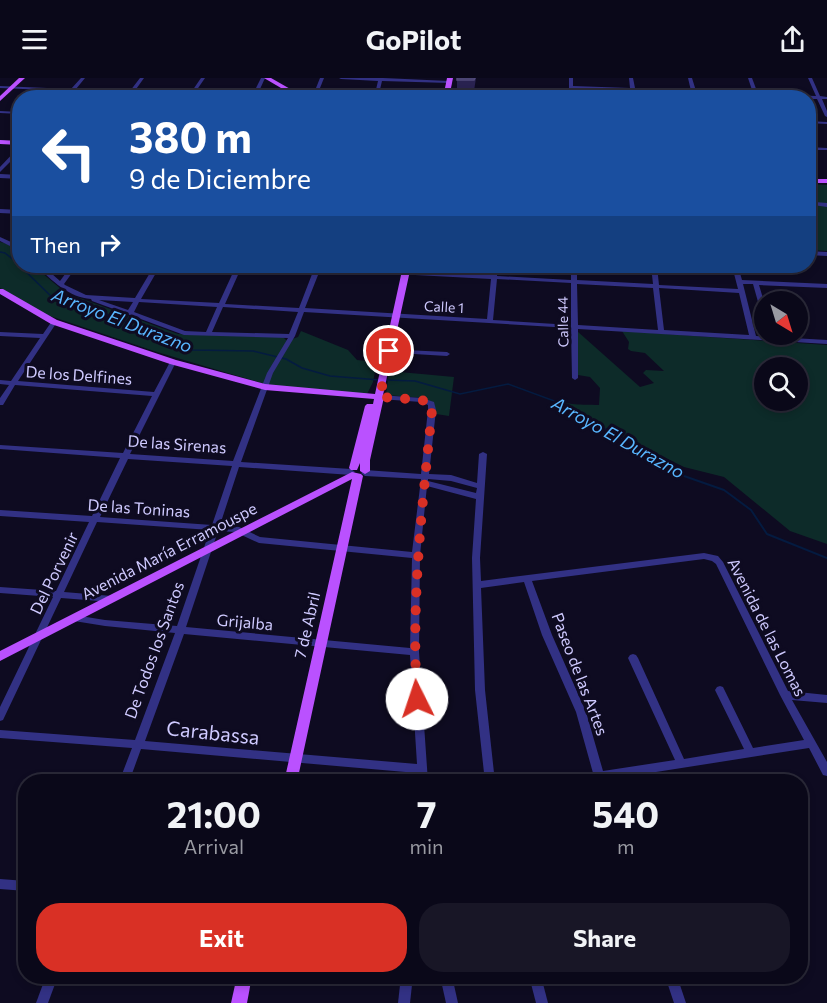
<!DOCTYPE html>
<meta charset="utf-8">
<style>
:root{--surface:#0a0819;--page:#181626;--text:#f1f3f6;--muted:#999aa2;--line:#2a2938;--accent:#d93025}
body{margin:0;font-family:Commissioner,sans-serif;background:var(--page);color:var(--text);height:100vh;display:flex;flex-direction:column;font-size:22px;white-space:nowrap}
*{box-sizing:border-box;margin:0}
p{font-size:20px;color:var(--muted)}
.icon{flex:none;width:33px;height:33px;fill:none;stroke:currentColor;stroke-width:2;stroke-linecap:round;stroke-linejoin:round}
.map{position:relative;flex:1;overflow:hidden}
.details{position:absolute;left:18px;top:696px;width:790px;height:210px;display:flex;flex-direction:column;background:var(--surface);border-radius:24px;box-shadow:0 3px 9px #0003,0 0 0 2px var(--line)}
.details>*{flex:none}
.banner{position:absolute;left:12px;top:12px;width:804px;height:183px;border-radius:24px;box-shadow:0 3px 9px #0003,0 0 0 2px var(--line);background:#1a4fa0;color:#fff;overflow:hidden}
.needle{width:39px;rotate:142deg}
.tools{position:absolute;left:754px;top:213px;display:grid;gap:12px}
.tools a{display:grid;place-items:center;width:54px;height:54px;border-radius:50%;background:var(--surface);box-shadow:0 3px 9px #0003,0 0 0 2px var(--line);font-size:30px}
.pin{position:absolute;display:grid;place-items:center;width:51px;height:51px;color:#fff;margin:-26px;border:3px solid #fff;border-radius:50%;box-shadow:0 2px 6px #0007}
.me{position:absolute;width:66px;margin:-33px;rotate:356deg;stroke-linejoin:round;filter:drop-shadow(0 0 4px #0008)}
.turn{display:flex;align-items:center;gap:21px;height:126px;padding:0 18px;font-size:27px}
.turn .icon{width:78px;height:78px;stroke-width:2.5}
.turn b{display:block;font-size:42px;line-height:51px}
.then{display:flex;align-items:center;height:57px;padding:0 18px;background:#0003;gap:12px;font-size:22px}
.eta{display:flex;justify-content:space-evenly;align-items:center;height:102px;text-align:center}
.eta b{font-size:36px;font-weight:700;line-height:42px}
.primary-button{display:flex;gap:12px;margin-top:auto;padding:12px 18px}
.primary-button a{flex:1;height:69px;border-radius:24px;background:var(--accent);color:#fff;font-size:24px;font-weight:700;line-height:69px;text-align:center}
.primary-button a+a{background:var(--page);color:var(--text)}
header{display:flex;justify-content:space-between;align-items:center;height:78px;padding:0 18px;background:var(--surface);font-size:27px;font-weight:700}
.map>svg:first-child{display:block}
</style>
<header><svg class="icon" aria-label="menu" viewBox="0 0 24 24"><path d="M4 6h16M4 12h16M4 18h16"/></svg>GoPilot<svg class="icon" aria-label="share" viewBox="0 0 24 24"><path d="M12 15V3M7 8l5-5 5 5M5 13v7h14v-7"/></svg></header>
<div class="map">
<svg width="827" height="925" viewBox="0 0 827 925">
<rect width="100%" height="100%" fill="#0e0b21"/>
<g fill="#0d2b29" fill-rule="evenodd">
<polygon points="808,106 827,107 827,173 809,172"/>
<polygon points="0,164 8,166 19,176 20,188 34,188 68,217 80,220 178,256 283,259 287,263 298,259 301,253 348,272 357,282 377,284 373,304 367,316 272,308 231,296 157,274 47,237 0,210"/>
<path d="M577,253L640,309L654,305L643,295L646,292L664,293L645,275L631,273L628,271L629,264L622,253L827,267V466L790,453L724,399L684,389L562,329V324C577,328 584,326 599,327L600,310L590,299L578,297ZM765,290H798V322H765Z"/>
<polygon points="389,293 454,299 449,338 436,336 434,326 424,320 386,317"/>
</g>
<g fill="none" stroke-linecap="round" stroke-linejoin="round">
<g stroke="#041b40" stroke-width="1.5">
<polyline points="0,174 5,175 20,187"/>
<polyline points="20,188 54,221 119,240 135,250 193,272 253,273 286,281 302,290 330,298 380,302"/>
<polyline points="386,302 415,303 460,316 508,306 557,324 602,349"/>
</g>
<polyline stroke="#041b40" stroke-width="2" points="600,347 614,358 627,362 663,382 684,398 724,412 751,432 767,456 827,480"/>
<g fill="#323184" fill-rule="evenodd">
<polygon points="81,0 85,0 76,11 130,13 140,0 144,0 134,14 190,16 201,0 205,0 194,16 250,20 188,20 74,14 69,20 64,20 69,13 0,10 0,8 71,11"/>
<polygon points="261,0 265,0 256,20 251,20"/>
<polygon points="320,0 324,0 316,20 312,20"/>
<polygon points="339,0 383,0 449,3 451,4 449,5 382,3 378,20 374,20 378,3 341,1"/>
<polygon points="569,0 573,0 573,8 630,10 629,0 633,0 635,10 691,13 688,0 692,0 696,13 753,15 748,0 752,0 758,16 816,18 808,0 812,0 820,18 827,19 827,21 822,21 827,33 827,39 825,38 817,21 808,21 808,20 759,18 759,20 755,20 754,18 696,16 697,20 693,20 692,16 635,13 636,20 632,20 631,13 573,10 573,20 569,20"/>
<polygon points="0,33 20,34 20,36 0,35"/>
<polygon points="808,43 827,44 827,46 808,45"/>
<polygon points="808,69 827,70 827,72 808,72"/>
<polygon points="18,70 20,70 20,74 0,94 0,89"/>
<polygon points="0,96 20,97 20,101 0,100"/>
<polygon points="815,124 827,125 827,129 813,127 812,126"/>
<polygon points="0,131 20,132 20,136 0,135"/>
<polygon points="20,156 20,162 16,167 20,168 20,173 0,163 0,159 11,164"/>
<polygon points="808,173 827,174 827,178 808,177"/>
<path d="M37,188H43L60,203L71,188H77L64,206L65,207L86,217L135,220L154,188H160L141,221L219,225L236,188H242L225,226L299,230L314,191L288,190L285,188H321L491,197L492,188H498L497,198L571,202V188H577V202L653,206L651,188H657L659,207L738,211L732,188H738L742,202L827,206V210L759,207L765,227V240L762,238L753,206H743L756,258L827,262V266L578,251V300L575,302L572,300L571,250L304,234L295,258L273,295L241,384L351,391L355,394L351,397L239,389L220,447L239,449L260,459L412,474L421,401L365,398L361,395L365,392L421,396L428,332V327L421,324L380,321L376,319L380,317L422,320L434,324L436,332L429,396L451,397L477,405L479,376L483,374L487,376L480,480L481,503L704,475L718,478L723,484L788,613L827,617V625L792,622L827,684V698L823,697L809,670L605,702L606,704H557L558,701L562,699L593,695L576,634L542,557L524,504L481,510L485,612L495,704H485L475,612L472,480L476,421L427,408L420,477L419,574L428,704H418L417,695L141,671L129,704H119L132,670L0,660V652L135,662L175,555L105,548L74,543L71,542L70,540L71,538L74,537L105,542L177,548L210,452L97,444L64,514L112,518L115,519L116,521L115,523L112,524L61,520L3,642L0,643V629L53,519L0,515V509L56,513L89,444L0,438V432L92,438L120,380L0,371V367L123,375L152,318L15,307L3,327H0V320L9,307L0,306V302L11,303L40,260L0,258V254L43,256L52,243L54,242L57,244L18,303L154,314L170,284L171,283H175L176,284L130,376L233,383L267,295L288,260L184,257L92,223L91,221C70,220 51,202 37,188ZM320,192L491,201L487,241L305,230ZM497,201L571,205V247L493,242ZM577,206L653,210L658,252L578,247ZM659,210L739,215L749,257L664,252ZM99,222L133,224L128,232ZM139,224L217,229L206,254L185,253L134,234ZM223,229L298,234L289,256L212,254ZM128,381L232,388L212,447L100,439ZM428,401L451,403L477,410L476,415L428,403ZM218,453L235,454L259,465L412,480L410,570L186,549ZM704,481L712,483L716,486L780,617L804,662L753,670L723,609L720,608L717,609L715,612L744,671L684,681L638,580L636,577L633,576L630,577L628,580L675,682L603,693L586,634L552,557L532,503ZM184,556L410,577L417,686L145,663Z"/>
<polygon points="383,271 447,274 450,276 447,278 381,274 381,272"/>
<polygon points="0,801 26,803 26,813 0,811"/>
<polygon points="46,898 58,898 48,925 36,925"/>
<polygon points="401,898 413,898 410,925 398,925"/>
<polygon points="440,898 452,898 458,925 446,925"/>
<polygon points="529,898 541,898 548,925 536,925"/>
<polygon points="665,898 677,898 686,925 674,925"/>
</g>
<g fill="#ba51ff" fill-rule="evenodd">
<polygon points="19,0 25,0 0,23 0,18"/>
<polygon points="264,0 271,0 306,20 298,20"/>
<polygon points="447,0 453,0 449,20 443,20"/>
<polygon points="0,62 20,63 20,67 0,66"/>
<rect x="808" y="101" width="19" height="4"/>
<polygon points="403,188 411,188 383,317 384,319 370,382 370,393 365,396 360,393 360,385 357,392 351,392 349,390 365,328 367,326 373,326 374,321 265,312 170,286 51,246 0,216 0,211 3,211 57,242 176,282 265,306 375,316"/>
<polygon points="352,394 361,396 363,398 297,704 284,704 352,401 0,583 0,573"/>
<polygon points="237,898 252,898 247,925 231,925"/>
</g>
</g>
<polygon fill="#292250" points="457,0 476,0 474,13 457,12"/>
<polygon fill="#3b3463" stroke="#524b7b" stroke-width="1.5" points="457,0 475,0 474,2 457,2"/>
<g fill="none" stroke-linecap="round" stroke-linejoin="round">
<path stroke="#d93025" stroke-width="10" stroke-dasharray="0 18" d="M389,273L380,319L422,322L431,326L432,332C422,431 411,521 417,621"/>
</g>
<g text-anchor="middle" stroke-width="6" stroke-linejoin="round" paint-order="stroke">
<g font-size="14" fill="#cfcaff" stroke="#0e0b21">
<text transform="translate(444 229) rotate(3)" y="5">Calle 1</text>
<text transform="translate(563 244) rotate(-91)" y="5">Calle 44</text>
</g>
<g font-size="16" fill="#cfcaff" stroke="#0e0b21">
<text transform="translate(79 297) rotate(4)" y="6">De los Delfines</text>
<text transform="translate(177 366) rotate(4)" y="6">De las Sirenas</text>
<text transform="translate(139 430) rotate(4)" y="6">De las Toninas</text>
<text transform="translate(169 473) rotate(-27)" y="6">Avenida María Erramouspe</text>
<text transform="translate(54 495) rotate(-64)" y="6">Del Porvenir</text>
<text transform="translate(245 544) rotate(5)" y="6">Grijalba</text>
<text transform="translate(307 547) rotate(-77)" y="6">7 de Abril</text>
<text transform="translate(767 549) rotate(63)" y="6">Avenida de las Lomas</text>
<text transform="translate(154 572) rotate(-70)" y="6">De Todos los Santos</text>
<text transform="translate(580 596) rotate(69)" y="6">Paseo de las Artes</text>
</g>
<g font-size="18" font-style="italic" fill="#58b6ff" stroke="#0e0b21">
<text transform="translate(122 243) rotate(21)" y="6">Arroyo El Durazno</text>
<text transform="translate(618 360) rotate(29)" y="6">Arroyo El Durazno</text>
</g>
<g font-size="20" fill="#cfcaff" stroke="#0e0b21">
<text transform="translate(213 655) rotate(6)" y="7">Carabassa</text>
</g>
</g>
</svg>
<div class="tools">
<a><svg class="needle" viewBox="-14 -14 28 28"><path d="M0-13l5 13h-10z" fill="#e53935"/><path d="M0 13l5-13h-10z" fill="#999aa2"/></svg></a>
<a><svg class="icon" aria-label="search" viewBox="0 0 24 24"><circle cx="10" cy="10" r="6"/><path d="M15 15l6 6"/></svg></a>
</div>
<div class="pin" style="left:389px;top:273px;background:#d93025"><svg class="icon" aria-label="arrive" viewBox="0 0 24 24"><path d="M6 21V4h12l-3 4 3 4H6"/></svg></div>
<svg class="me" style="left:417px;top:621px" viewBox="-20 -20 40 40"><circle r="19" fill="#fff"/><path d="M0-13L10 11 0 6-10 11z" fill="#d93025"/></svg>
<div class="banner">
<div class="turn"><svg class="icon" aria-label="left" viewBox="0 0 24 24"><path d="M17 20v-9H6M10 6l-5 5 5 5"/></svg><div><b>380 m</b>9 de Diciembre</div></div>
<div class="then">Then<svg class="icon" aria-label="right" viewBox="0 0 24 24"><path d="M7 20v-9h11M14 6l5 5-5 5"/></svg></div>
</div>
<section class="details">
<div class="eta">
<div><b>21:00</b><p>Arrival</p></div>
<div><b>7</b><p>min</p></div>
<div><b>540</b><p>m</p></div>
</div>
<div class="primary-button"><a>Exit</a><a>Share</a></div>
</section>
</div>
